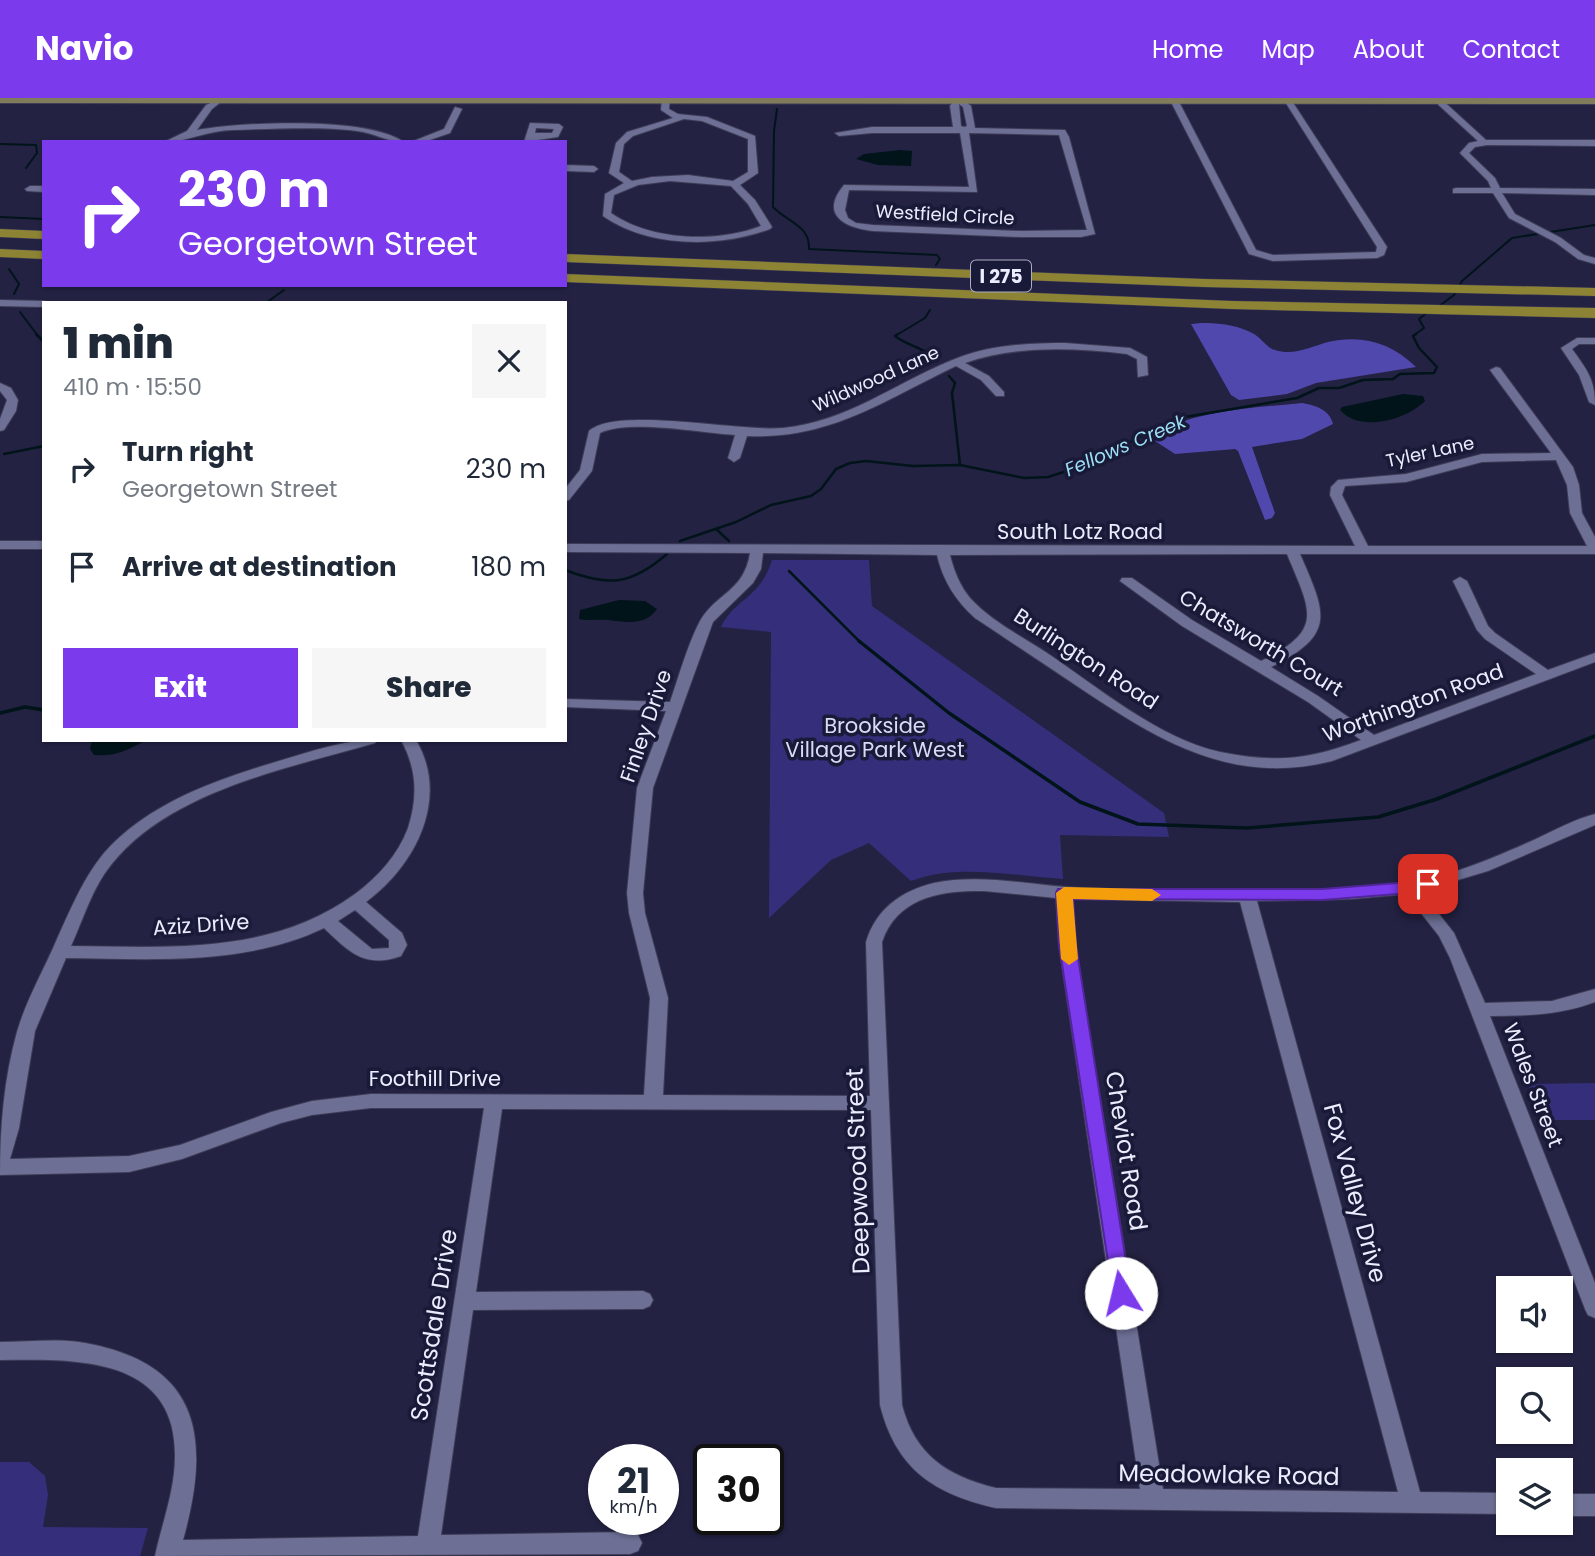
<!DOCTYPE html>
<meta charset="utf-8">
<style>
:root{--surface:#fff;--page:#f6f6f7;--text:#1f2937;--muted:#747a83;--accent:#7c3aed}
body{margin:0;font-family:Poppins,sans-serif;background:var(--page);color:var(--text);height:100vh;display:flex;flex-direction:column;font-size:26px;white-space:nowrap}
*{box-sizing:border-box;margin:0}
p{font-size:23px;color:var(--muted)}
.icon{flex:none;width:38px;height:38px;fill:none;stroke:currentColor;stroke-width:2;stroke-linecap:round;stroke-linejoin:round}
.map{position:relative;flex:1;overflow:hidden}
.details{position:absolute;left:42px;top:203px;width:525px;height:441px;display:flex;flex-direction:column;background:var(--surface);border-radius:0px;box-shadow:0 2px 5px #0004}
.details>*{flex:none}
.hud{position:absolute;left:42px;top:42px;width:525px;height:147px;border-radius:0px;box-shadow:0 2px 5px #0004;background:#7c3aed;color:#fff;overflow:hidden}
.buttons{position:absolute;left:1496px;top:1178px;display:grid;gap:14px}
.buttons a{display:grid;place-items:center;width:77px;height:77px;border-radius:0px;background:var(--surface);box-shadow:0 2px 5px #0004;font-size:35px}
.speed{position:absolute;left:588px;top:1346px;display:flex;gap:14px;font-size:35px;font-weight:700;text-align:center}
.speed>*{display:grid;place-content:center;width:91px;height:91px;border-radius:50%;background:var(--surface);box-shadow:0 2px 5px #0004;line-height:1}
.speed small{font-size:18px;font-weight:400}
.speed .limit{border:4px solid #111;border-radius:10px;background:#fff;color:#111}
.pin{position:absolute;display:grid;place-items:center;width:60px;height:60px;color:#fff;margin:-30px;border-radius:14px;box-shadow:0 4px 10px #0006}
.me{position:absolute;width:77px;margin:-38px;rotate:351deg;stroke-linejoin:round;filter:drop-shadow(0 0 5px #0008)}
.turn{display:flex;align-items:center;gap:24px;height:147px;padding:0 21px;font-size:32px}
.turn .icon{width:91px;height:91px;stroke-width:2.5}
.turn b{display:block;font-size:49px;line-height:60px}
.round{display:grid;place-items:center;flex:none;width:74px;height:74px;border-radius:0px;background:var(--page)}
.overview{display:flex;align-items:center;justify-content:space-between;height:119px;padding:0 21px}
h1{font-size:42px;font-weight:800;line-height:52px}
.button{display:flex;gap:14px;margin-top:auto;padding:14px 21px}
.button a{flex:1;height:80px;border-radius:0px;background:var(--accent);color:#fff;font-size:28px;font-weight:800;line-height:80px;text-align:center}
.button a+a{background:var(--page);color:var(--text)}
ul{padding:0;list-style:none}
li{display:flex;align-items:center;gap:21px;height:98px;padding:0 21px}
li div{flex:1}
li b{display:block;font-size:26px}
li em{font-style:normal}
header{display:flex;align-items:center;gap:42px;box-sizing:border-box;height:98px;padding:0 35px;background:var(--accent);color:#fff}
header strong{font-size:33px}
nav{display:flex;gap:38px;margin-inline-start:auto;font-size:24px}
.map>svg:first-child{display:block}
</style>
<header>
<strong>Navio</strong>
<nav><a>Home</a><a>Map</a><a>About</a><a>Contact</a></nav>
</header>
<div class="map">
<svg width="1595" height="1458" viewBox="0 0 1595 1458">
<rect width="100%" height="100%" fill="#232243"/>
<g fill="#352f7b">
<path d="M772,462H869L872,508L1164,715L1169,739L1060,737L1063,781C1015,778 956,765 911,783L869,745L831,762L769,820L771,534L721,529C735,500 760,501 772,462Z"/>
<polygon points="1595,985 1595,1022 1542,1022 1528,986"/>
<polygon points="0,1364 29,1364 45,1378 48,1397 43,1429 148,1430 140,1458 0,1458"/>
</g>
<g fill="#5048ad">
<path d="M1191,226C1209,223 1238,226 1254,236C1261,240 1267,250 1275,252C1294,258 1310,249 1328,244C1362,236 1392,245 1416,269L1316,285L1287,296L1239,302L1231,297Z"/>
<path d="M1302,305C1315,307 1330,312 1333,326L1302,341L1252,349L1275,415L1272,420L1265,422L1238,353L1235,351L1175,356L1155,343V338C1184,313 1263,309 1302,305Z"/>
</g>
<g fill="#01141a">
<polygon points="900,52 912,53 911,68 878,67 856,61 864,56"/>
<path d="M1403,296L1423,298L1425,303C1406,322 1360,335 1340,312L1342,309Z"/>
<path d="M619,502L645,503L657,511C646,528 626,524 608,522C598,521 589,523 579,521L580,512Z"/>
<path d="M92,642H146C128,652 115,659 94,657L90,651Z"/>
</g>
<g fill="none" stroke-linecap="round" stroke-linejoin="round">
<g stroke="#01141a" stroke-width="2">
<path d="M777,11L774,33L773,109C787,124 810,127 809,151L937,157L940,161L936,167"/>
<polyline points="0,46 36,47 37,55 26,70"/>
<polyline points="0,119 44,121"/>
<polyline points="9,171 19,186 14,196"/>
<polyline points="266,205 284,192"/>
<polyline points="1438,209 1454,197 1462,183 1512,140 1595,127"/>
<polyline points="20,214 38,238"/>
<polyline points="895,238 925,220 930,212"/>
<polyline points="1413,238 1424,230 1419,221 1428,214"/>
</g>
<g stroke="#01141a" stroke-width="2.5">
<polyline points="36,236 44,244"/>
<path d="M898,236L895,238C909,249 925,249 937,263"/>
<polyline points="949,278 955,285 952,295 960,367"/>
<polyline points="4,356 44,348"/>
<polyline points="716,431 729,443"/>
<polyline points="680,443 736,424 771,407 811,398 821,391 836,371 850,365 866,363 913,368 960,367 1024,380 1048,379 1092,365 1160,328 1185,319 1297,300 1319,290 1339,290 1363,282 1393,281 1400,276 1434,275 1437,269 1419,250 1413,238 1416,236"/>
<path d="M565,472C609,489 631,487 667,456"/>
<polyline points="789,473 861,545"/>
</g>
<g stroke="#01141a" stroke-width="3.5">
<polyline points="859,543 949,615 1080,704 1138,726 1247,730 1378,719 1437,701 1595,638"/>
<polyline points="0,615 25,609 44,612"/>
</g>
<g stroke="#3e3c57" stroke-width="2">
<g id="minor">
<path d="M662,0H670L669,11L678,16L707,19L755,38L758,75L740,87L755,102L772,129L770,131C719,150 649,150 603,118L605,96L624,85L609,75L616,45L627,34L673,20L661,12ZM684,21L702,23L748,41V74L733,83L688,77L652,79L632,83L619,74L624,46L633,38ZM670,83L731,88L748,106L761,128C717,145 651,143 611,115L614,97L638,87Z"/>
<path d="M955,0H961L971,8L975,30L1065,32L1069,39L1095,136L1081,139H1021L873,133C845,130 819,117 844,87L969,89L960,35H872L839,38L835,35L872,29H953L950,8ZM959,6L963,9L967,28L964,29L961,28ZM969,35L1059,37L1087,132L1021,133L873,127L856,125L848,120L845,112L849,92L977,94Z"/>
<polygon points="1172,0 1178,2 1256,152 1273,157 1376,154 1377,149 1284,2 1290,0 1387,149 1384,157 1377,160 1273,163 1249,156 1170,2"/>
<polygon points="1431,0 1440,0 1486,42 1595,42 1595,48 1487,47 1475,49 1469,55 1495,80 1500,90 1595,91 1595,97 1502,95 1515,116 1561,140 1584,157 1595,160 1595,166 1578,161 1555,144 1509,120 1493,95 1453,95 1453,91 1456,90 1491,90 1488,83 1460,55 1469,45 1478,43"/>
<path d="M217,2L221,4L212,11L197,32C242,24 367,18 404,44C387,44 374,35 357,33C321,28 270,31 233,32C209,32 187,44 164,44L187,33L206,7Z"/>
<polygon points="455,9 462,11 450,35 424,44 411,44 444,31"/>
<path d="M530,25L559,26L563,29L558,39L524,44ZM536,30L554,31L552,35H535Z"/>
<polygon points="565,67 594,68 598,71 594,74 565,73"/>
<polygon points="30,88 44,88 44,94 27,93 25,91"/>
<polygon points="0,202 44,203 48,205 44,205 44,209 0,208"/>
<path d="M1577,240H1595V246H1579L1572,251C1587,272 1595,281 1595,307L1589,304L1579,277L1561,250Z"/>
<path d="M1065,245L1130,250L1147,259L1148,277L1138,279L1137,261L1127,256C1074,250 1017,247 965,265L989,278L1004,294V298H996L981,282L956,268C884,302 830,342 747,338L740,360L734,364L728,360L735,337C700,335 631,321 600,335L592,373L569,402L565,403V391L580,372L589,333C616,308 741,334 783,330C846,324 894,286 950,263C986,247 1027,245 1065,245Z"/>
<path d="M1496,269L1500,270L1573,369L1579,387L1582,415L1595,439V456H1300C1326,516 1337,536 1271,569L1318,598L1374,637L1536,576L1485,541L1477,532L1453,483L1460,479L1467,483L1488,528L1495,535L1548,572L1595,555V564L1332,663C1234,688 1161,644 1083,592C1047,568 1011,544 975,520C956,503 943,483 937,457L763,455L761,471L753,485L713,524L653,690L643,795L645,815L668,900L663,997L870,998L866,844C876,811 901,793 934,785C982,775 1034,788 1082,790C1150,793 1217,793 1284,792C1321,791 1359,792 1396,787C1445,781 1491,761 1536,741C1555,732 1575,721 1595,716V727L1488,773L1421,793L1454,835L1485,905L1552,903L1595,891V904C1561,917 1526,918 1490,918L1595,1185V1220L1588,1217L1585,1211L1450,860L1439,838L1406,796L1351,801L1257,803L1420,1394L1508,1395V1416L996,1410C934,1396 896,1371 880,1307L871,1012L502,1011L476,1194L643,1193L650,1196L653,1202L650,1208L643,1211L473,1212L441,1437L630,1434L638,1437L642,1445L638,1453L630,1456L155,1458C162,1425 175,1393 175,1358C176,1257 74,1261 0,1262V1244C28,1244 58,1240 85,1245C202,1266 211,1342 183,1442L418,1438L484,1010H371L312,1017L281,1025L182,1061L129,1074L0,1077C0,1029 4,980 17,934C26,902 44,872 57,841C74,804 89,765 121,738C162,702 216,682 269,666C304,656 340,642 377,642L375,645C286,671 161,694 105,775C90,797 82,824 71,848C171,849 271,857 355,796C378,779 398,757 408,730C418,699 417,671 401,642H416C450,700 416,767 366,804L402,835L407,847L401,858C365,871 349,854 324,830C245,868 152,861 66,860L35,933L19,1030L10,1061L129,1058L180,1047L271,1014L312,1003L371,996L644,997L650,900L629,815L627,795L637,690L666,613L565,609V601L670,604C679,578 687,548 700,523C716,495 744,494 750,455L565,454V446L1355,448L1330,397L1331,389L1338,382L1406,376L1482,356L1551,355L1490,272ZM1556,362L1567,387L1570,415L1587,448H1368L1342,397L1345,388L1406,384L1482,364ZM1287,456C1311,514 1325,532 1261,563L1192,522L1132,480H1122L1120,483L1182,528L1308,604L1361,642C1309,662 1275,665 1220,654C1159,641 1095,587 1044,553C1019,537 990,522 970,500C960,488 954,473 950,457ZM984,793L1056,800L1059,847L1140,1391L996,1390C947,1378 915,1357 902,1307L882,844C897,799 942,792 984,793ZM1073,801L1240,804L1398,1394L1163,1391L1075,847ZM355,812L389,842V850L372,851L338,823Z"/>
<polygon points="0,285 11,290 18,302 16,313 4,332 0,333 0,321 7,302 0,293"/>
<rect x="0" y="443" width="44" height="8"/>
<rect x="1561" y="1396" width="34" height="22"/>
</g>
</g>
<g stroke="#3e3c57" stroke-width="2">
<polygon id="major" points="0,0 1595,0 1595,6 0,5"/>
</g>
<g stroke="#3e3c57" stroke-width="1">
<g id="highway">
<polygon points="0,131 44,133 44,141 0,139"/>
<polygon points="0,151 44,153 44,161 0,159"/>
<polygon points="565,156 1204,181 1595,190 1595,198 1204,189 565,164"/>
<polygon points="565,176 1232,203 1595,210 1595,220 1232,211 565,184"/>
</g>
</g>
<use href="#minor" fill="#6d6f95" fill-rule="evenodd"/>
<use href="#major" fill="#807b5b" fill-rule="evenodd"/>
<use href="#highway" fill="#8d8334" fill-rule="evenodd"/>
</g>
<polygon fill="#7c3aed" stroke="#51269a" stroke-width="2" points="1428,780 1433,782 1436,786 1433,790 1410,795 1322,802 1073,801 1076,847 1131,1195 1128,1202 1121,1204 1114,1202 1059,847 1056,795 1058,791 1322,791 1410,784"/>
<polygon fill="#f59e0b" points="1064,789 1152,791 1161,797 1152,803 1073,801 1078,861 1069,867 1061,861 1056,795"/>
<g text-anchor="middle" stroke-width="7" stroke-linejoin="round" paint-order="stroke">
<g font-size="18" fill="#ebecfe" stroke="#191938">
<text transform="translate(945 117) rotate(3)" y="6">Westfield Circle</text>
<text transform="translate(876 281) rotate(-24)" y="6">Wildwood Lane</text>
<text transform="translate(1430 354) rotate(-12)" y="6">Tyler Lane</text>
</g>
<rect fill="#191938" stroke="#acadc3" stroke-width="2" x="971" y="162.5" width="60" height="31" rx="5"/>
<g font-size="19" font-weight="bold" fill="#ebecfe">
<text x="1001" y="185">I 275</text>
</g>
<g font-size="19" font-style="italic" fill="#9cdff6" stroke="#191938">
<text transform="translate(1125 347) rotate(-23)" y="7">Fellows Creek</text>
</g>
<g font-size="21" fill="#ebecfe" stroke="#191938">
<text x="1080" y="441">South Lotz Road</text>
<text transform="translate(1261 545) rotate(31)" y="7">Chatsworth Court</text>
<text transform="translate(1086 561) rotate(33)" y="7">Burlington Road</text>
<text transform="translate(1413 605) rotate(-20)" y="7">Worthington Road</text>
<text transform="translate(646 628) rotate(-71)" y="7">Finley Drive</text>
<text transform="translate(201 827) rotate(-4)" y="7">Aziz Drive</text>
<text x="435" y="988">Foothill Drive</text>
<text transform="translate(1533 987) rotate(69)" y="7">Wales Street</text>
</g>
<g font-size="21" fill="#d9dbf6" stroke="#191938">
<text x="875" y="635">Brookside<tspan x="875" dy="24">Village Park West</tspan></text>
</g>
<g font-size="24" fill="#ebecfe" stroke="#191938">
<text transform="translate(1126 1053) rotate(81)" y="8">Cheviot Road</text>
<text transform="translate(858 1073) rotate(-92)" y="8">Deepwood Street</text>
<text transform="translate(1355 1095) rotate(75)" y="8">Fox Valley Drive</text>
<text transform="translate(434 1227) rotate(-81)" y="8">Scottsdale Drive</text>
<text transform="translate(1229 1377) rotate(1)" y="8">Meadowlake Road</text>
</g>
</g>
</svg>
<div class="buttons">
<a><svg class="icon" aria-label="sound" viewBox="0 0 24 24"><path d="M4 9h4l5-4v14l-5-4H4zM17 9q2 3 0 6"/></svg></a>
<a><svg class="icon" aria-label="search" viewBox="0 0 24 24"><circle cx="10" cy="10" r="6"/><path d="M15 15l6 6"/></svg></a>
<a><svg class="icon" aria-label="layers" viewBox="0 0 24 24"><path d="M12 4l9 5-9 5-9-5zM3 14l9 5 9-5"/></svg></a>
</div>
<div class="speed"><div>21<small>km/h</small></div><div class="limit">30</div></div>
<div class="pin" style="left:1428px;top:786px;background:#d93025"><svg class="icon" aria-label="arrive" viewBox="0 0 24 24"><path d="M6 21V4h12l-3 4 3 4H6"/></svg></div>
<svg class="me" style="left:1121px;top:1195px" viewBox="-20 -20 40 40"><circle r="19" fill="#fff"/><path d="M0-13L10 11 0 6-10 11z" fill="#7c3aed"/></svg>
<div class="hud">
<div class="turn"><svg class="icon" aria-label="right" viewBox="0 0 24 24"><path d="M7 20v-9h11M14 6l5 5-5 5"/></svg><div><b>230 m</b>Georgetown Street</div></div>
</div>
<section class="details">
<div class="overview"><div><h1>1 min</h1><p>410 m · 15:50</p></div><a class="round"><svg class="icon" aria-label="close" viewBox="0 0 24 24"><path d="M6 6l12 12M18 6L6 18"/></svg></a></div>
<ul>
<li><svg class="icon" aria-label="right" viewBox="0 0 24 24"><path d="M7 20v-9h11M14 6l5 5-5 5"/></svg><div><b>Turn right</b><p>Georgetown Street</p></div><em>230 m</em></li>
<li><svg class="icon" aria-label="arrive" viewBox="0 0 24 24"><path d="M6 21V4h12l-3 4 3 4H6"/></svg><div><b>Arrive at destination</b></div><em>180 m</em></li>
</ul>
<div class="button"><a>Exit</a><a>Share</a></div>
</section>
</div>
